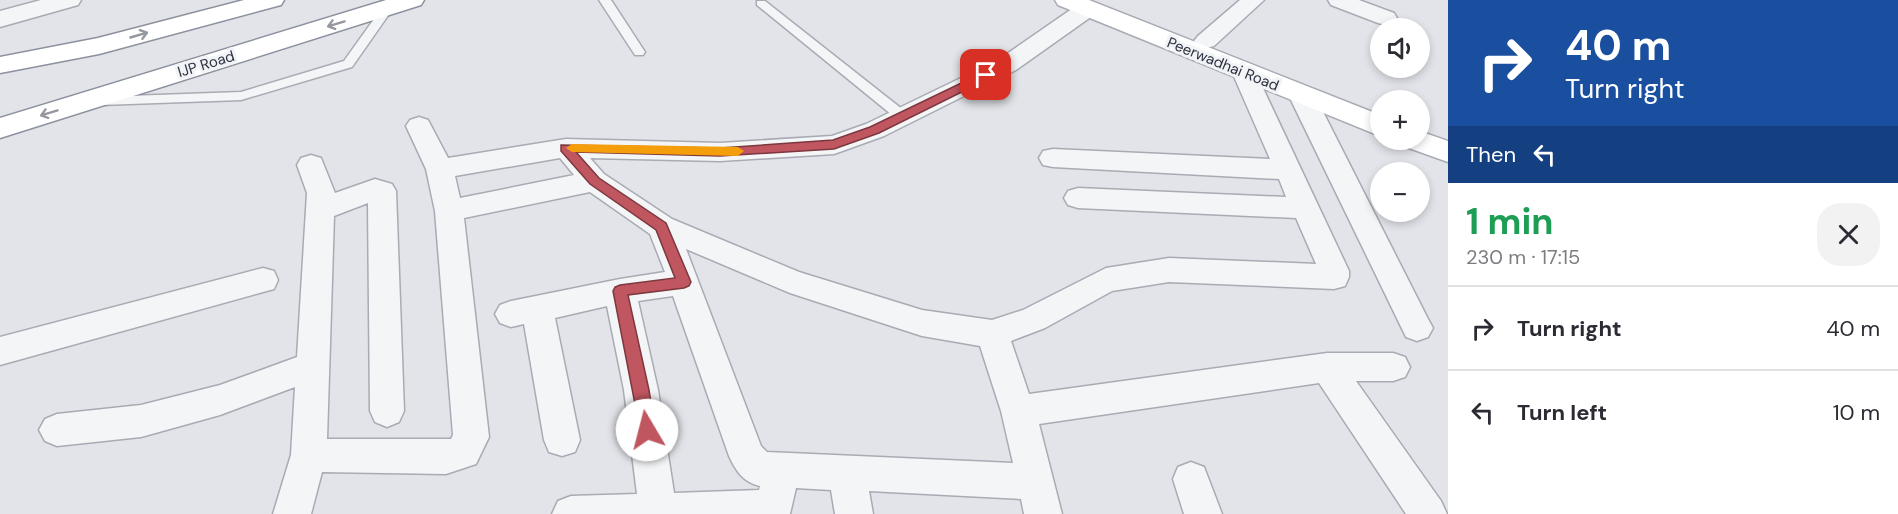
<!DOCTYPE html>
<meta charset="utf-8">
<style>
:root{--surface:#fff;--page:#f2f2f3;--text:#2b2b33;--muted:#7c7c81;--line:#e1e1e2}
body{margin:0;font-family:"DM Sans",sans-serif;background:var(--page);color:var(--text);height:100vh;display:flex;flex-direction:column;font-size:22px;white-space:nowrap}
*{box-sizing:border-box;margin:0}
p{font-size:20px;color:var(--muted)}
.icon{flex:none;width:33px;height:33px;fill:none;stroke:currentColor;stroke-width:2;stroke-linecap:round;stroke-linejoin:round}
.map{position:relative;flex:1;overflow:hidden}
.side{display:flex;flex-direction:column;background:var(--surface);width:450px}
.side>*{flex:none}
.guide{background:#1a4fa0;color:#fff;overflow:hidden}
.tools{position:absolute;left:1370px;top:18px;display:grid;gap:12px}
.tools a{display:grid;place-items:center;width:60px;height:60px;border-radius:50%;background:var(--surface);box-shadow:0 3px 9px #0003;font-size:30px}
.pin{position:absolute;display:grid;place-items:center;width:51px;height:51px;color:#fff;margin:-26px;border-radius:12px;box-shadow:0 3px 9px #0006}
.me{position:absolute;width:66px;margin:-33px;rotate:352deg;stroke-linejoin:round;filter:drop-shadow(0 0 4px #0008)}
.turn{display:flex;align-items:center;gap:21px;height:126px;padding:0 18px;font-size:27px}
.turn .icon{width:78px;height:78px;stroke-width:2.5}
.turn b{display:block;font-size:42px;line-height:51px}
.then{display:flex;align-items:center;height:57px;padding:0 18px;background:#0003;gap:12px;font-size:22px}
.round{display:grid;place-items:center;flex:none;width:63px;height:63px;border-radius:24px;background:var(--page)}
.summary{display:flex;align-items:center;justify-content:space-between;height:102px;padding:0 18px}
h1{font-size:36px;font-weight:700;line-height:45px;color:#1e9e55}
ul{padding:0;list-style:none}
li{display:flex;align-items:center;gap:18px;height:84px;padding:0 18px;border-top:2px solid var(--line)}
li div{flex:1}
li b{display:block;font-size:22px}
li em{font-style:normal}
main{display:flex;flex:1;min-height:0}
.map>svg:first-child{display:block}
</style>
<main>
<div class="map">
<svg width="1448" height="514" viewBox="0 0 1448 514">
<rect width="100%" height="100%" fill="#e2e4e9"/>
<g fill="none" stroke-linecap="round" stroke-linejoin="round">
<g stroke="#a8abb3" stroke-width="3">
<g id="service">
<polygon points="599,0 611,0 645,52 643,55 635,55"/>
<polygon points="757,1 765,1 907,113 908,116 907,119 897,119 757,5"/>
<polygon points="388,4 394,7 352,67 241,100 101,105 95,101 101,97 241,92 344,61 384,5"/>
</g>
</g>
<g stroke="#a8abb3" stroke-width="3">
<g id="minor">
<polygon points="1240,0 1264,0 1214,46 1206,48 1198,46 1194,41 1198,36"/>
<polygon points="1328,0 1359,0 1394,13 1397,18 1394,23 1386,25 1378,23 1331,5"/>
<path d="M1087,2L1095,4L1098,9L1095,14L1016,70L884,136L834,154L720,161L590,158L604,174L672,219L799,272L922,310L992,320L1023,310L1106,268L1169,258L1316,264L1296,218L1078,208L1068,205L1064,198L1068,191L1078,188L1286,197L1279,179L1053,167L1043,165L1039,158L1043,151L1053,149L1270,159L1232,72L1235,67L1244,64L1253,67L1349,271V277L1345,286L1334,289L1169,282L1112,291L1045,328L1011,341L1029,394L1327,353H1393L1405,357L1410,367L1405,377L1393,381H1356L1441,501L1447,514H1406L1319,383L1039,424L1062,514H1024L1021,499L869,491L873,514H835L831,490L796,488L790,514H552L558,501L571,496L637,494L624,390L607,306L555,318L580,440L575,452L562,456L549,452L544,440L524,324L511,327L500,323L495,314L500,305L511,301L620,279L665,272L650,234L590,192L464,218L489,437L476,464L446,474L322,472L311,514H273L291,455L295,387L220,415L141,437L57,446L45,441L39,430L45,419L57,414L141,405L220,385L297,357L307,193L297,165L301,158L311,155L321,158L335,193L375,179L392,184L396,191L404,411L399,422L387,427L375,422L370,411L368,203L334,216L327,439H451L453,435L435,211L426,169L406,126L410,120L419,117L428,120L448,158L566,139L720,143L832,136L866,124L998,60L1079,4ZM560,158L574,175L460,198L455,176ZM686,249L790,293L922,336L980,346L1001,411L1013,463L767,452L761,446ZM673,296L729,456C736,471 743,482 760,486L759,490L674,493L658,390L638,301Z"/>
<polygon points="1302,88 1311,90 1315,96 1428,319 1433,328 1428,337 1417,341 1406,337 1289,96 1293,90"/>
<polygon points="263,268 274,271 278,280 274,289 0,365 0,337"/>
<polygon points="1191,462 1204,467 1222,514 1184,514 1173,479 1178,467"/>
</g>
</g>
<g stroke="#a8abb3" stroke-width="3">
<polygon id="tertiary" points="41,0 81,0 78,5 0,27 0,11"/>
</g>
<g stroke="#a8abb3" stroke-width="3">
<g id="secondary">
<polygon points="1055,0 1089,0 1380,115 1380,136 1058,5"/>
<polygon points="1419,131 1448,141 1448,162 1406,147 1402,140 1419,140"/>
</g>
</g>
<g stroke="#8b919e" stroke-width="3">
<g id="trunk">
<polygon points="244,0 284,0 281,5 99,54 0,73 0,57 98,38"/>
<polygon points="386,0 424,0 421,5 0,138 0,118"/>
</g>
</g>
<use href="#service" fill="#f4f5f7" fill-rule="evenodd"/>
<use href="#minor" fill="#f4f5f7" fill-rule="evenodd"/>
<use href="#tertiary" fill="#f4f5f7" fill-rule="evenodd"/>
<use href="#secondary" fill="#fff" fill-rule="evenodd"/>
<use href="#trunk" fill="#fff" fill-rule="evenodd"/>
</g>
<defs><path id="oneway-shaft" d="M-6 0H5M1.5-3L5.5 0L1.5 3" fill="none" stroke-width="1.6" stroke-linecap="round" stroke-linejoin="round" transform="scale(1.5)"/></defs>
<g stroke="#96989f">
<use href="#oneway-shaft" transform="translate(336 24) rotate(163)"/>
<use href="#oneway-shaft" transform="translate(139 35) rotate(-16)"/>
<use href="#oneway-shaft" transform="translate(49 113) rotate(163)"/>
</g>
<polygon fill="#bf5660" stroke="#7c383e" stroke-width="1.5" points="986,71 990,72 990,78 879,133 834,149 720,156 576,152 599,178 666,223 691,282 689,286 684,288 628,295 649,390 655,430 653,435 647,437 641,435 613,291 615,287 620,285 675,278 656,230 590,184 561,151 561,145 720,148 833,140 870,127"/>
<polygon fill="#f59e0b" points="572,144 738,147 744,151 738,156 572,152 566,148"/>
<g text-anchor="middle" stroke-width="6" stroke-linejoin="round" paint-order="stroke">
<g font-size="15" fill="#2c323f" stroke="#f1f3f6">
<text transform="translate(206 64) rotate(-17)" y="5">IJP Road</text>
<text transform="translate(1223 64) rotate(22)" y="5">Peerwadhai Road</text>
</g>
</g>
</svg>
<div class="tools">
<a><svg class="icon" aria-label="sound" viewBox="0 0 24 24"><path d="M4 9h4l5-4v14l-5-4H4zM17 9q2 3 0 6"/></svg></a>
<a>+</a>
<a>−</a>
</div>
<div class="pin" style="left:986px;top:75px;background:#d93025"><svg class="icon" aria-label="arrive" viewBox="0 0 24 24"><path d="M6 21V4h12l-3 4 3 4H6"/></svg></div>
<svg class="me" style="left:647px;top:430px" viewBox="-20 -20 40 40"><circle r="19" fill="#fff"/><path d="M0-13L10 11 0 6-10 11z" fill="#bf5660"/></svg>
</div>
<section class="side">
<div class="guide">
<div class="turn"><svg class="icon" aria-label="right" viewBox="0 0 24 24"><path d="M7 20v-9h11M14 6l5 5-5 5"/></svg><div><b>40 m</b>Turn right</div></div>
<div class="then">Then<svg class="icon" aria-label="left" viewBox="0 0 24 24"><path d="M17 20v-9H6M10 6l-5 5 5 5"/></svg></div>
</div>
<div class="summary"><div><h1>1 min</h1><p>230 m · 17:15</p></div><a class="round"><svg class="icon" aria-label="close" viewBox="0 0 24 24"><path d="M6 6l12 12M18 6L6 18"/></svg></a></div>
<ul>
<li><svg class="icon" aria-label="right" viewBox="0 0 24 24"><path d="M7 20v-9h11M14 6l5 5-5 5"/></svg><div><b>Turn right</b></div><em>40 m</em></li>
<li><svg class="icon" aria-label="left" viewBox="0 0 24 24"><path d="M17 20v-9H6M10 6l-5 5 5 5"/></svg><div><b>Turn left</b></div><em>10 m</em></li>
</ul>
</section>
</main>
